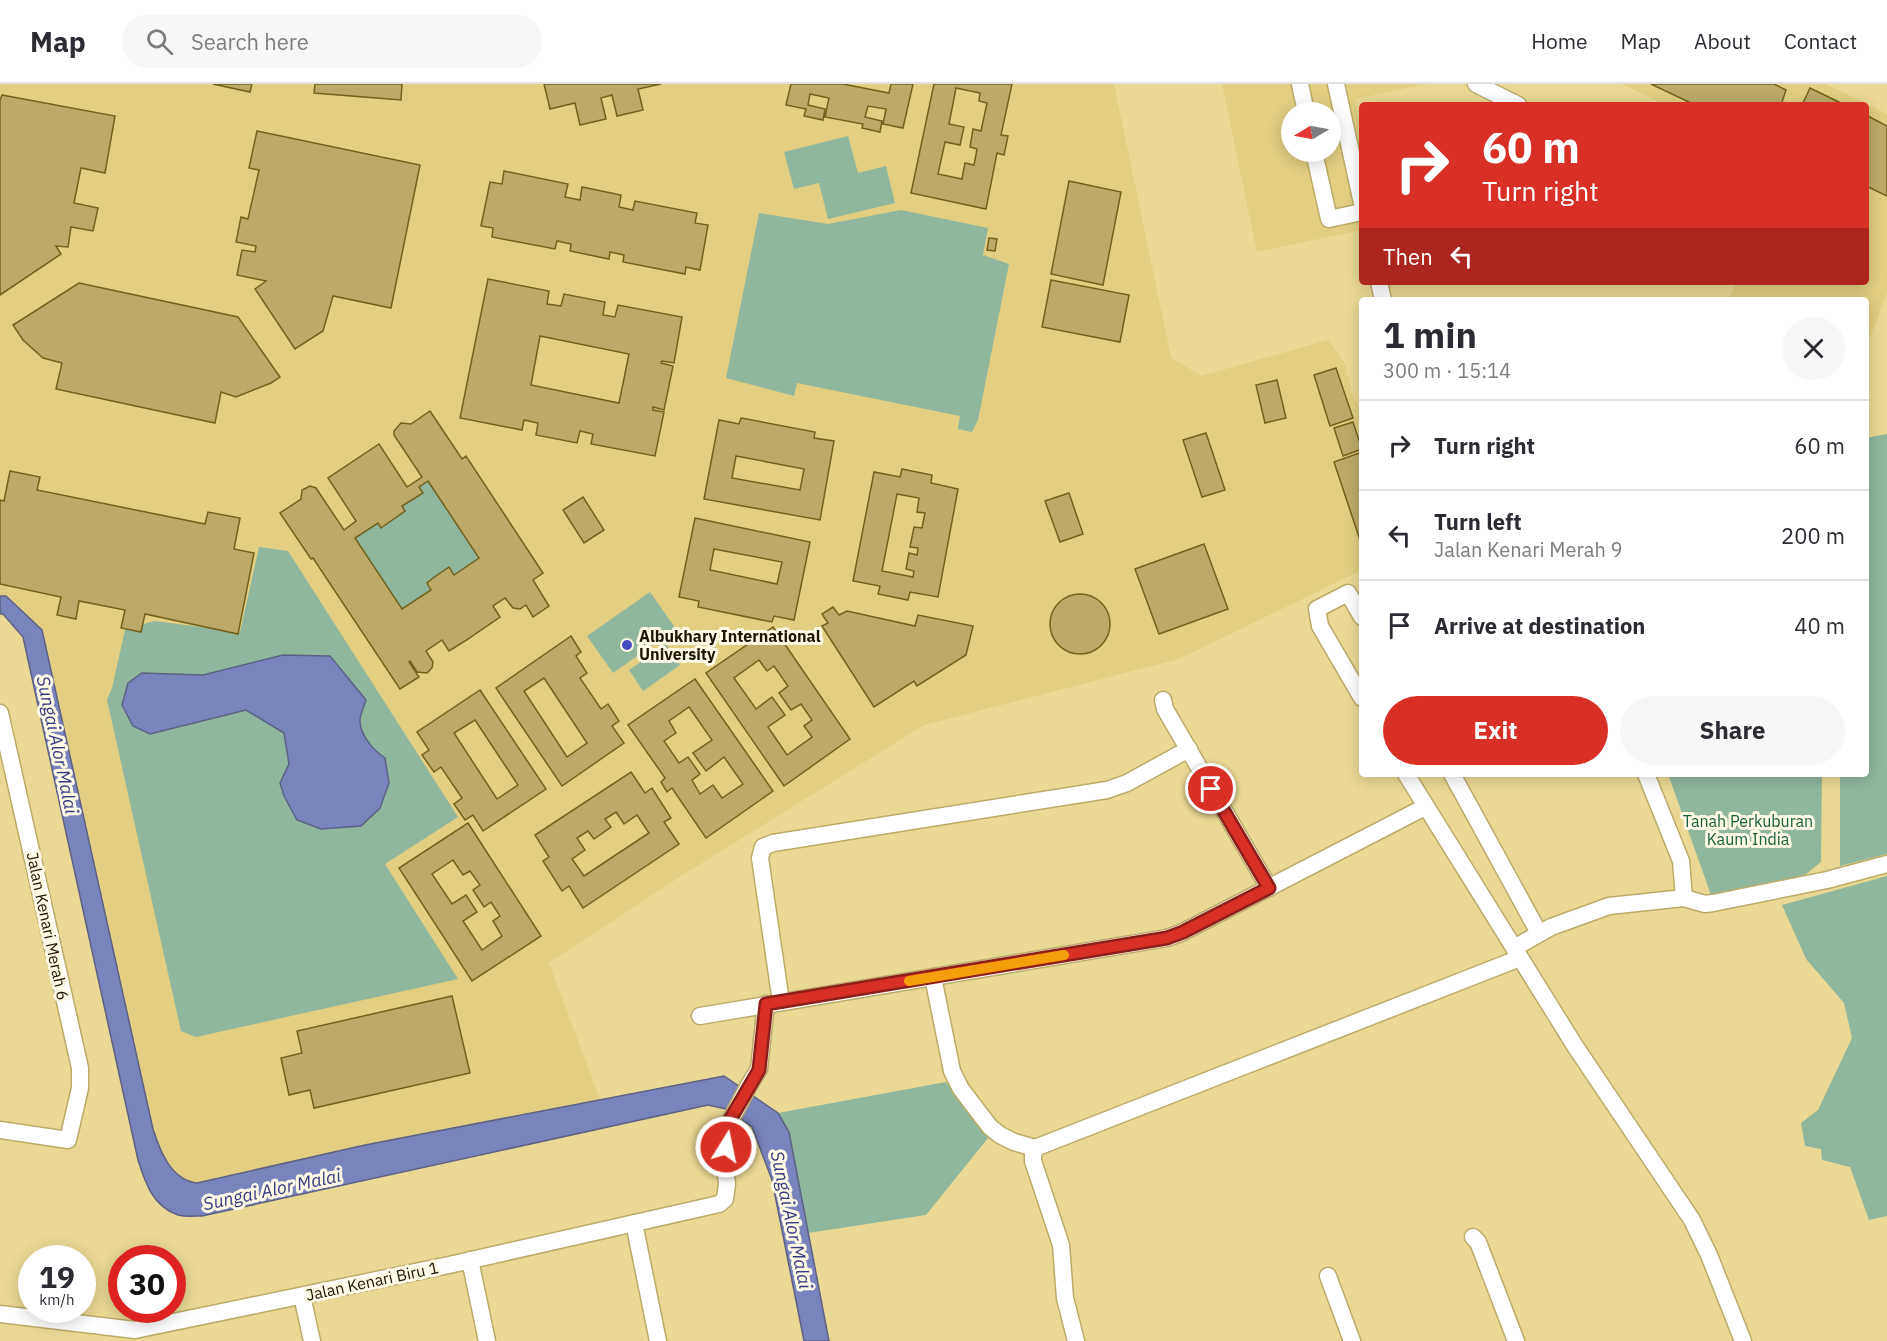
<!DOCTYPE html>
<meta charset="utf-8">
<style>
:root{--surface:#fff;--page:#f7f7f7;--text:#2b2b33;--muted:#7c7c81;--line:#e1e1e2;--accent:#d93025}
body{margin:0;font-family:"IBM Plex Sans",sans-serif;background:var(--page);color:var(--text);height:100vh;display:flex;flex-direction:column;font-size:22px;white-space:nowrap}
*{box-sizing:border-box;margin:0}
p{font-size:20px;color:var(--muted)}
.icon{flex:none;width:33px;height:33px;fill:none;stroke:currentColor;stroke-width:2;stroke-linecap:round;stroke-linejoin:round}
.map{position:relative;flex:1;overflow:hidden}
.sheet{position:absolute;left:1359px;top:213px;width:510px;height:480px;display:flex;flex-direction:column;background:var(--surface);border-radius:6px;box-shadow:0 3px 15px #0003}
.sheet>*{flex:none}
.guide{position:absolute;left:1359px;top:18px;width:510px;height:183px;border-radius:6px;box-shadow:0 3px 15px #0003;background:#d93025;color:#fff;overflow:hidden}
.needle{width:39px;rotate:260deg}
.controls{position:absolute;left:1281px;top:18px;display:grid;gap:12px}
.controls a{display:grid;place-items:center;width:60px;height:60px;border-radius:50%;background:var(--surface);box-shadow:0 3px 15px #0003;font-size:30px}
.speed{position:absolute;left:18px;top:1161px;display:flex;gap:12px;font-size:30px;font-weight:700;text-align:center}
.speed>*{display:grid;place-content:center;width:78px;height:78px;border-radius:50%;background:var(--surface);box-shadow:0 3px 15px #0003;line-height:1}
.speed small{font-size:15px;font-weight:400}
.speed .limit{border:9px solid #d22;background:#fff;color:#111}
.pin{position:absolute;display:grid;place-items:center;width:51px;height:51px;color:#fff;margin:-26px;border:3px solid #fff;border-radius:50%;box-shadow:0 2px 6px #0007}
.me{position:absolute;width:66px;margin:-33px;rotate:10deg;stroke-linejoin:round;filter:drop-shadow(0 0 4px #0008)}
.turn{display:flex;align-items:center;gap:21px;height:126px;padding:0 24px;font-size:27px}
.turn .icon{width:78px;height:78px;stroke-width:2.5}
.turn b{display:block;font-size:42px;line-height:51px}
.then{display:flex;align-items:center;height:57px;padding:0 24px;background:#0003;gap:12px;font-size:22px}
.round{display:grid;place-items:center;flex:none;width:63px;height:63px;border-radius:32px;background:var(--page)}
.overview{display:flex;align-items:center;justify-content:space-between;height:102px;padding:0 24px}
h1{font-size:36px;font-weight:700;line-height:45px}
.button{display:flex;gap:12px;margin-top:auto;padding:12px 24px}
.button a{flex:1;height:69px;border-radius:36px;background:var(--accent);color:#fff;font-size:24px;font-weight:700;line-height:69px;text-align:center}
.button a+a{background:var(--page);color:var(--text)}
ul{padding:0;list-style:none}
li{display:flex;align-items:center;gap:18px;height:90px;padding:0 24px;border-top:2px solid var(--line)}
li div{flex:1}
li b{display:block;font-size:22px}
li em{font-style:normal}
header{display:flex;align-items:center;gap:36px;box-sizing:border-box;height:84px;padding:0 30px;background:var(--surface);border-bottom:2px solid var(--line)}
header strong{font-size:28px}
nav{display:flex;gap:33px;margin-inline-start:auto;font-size:21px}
.search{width:420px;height:54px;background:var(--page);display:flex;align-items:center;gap:15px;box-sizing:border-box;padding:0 21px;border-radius:33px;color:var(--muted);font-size:22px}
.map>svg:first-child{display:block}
</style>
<header>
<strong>Map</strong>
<div class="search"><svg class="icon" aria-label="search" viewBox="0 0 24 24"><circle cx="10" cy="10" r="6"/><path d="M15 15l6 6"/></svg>Search here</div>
<nav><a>Home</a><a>Map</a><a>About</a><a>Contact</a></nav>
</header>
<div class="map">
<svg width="1887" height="1257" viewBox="0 0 1887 1257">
<rect width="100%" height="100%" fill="#ead994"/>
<g fill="#e2cf82" fill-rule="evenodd">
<polygon points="0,0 1114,0 1171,273 1201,292 1328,256 1345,280 1352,310 1362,328 1362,486 1179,575 924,641 678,794 549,879 600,1015 365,1061 197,1099 188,1098 179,1093 162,1070 153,1045 42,546 7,513 0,512"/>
<path d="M1222,0H1427L1355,15L1362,50V146L1257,168ZM1292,28H1330V68H1292Z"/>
<polygon points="1622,0 1826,0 1887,30 1887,209 1866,264 1866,216 1729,216 1736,198 1866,198 1866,21 1665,21"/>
</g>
<g fill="#90b79d">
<polygon points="848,52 858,89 886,82 895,119 828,135 819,99 794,105 784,68"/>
<polygon points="901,126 988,144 983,171 1009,180 978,336 972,348 958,345 960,332 797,299 794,312 726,294 759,129 828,140"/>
<polygon points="1887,350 1887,770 1840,782 1840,690 1866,690 1866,354"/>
<polygon points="428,397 479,474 454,491 449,483 427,499 431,506 402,525 355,454 378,439 381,443 405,427 402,422 423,409 419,403"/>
<polygon points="259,463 288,467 458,733 385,780 458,895 196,953 181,947 107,616 112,604 125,546 154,537 240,548"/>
<polygon points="650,508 676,545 613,589 587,552"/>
<polygon points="666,560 680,581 643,607 629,586"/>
<polygon points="1668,690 1822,690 1821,778 1801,794 1711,811"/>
<polygon points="1887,792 1887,1132 1869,1136 1850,1083 1822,1076 1821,1065 1805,1062 1801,1039 1818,1026 1852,954 1844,919 1806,875 1782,821"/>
<polygon points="946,998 988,1054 926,1131 808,1149 789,1048 778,1029"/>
</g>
<g fill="#7983bc" stroke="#5d6284" stroke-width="1.5">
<path d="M0,512H6L42,546L153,1045C160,1067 171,1096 197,1099L365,1061L724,992L778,1029L789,1048L829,1257H804L772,1096L752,1043L726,1025L708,1021L202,1132C195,1132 186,1133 178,1131C153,1123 145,1098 138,1076L23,553L3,530H0Z"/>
<path d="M283,571L330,572L366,616C364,622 361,629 360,635C359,650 373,666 385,674L389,699L380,724L361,742L321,745L297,736L284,712L280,699L289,680L284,649L246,626L150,650L133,642L122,621L128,599L142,589L203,591Z"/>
</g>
<g fill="#bcab68" stroke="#72621c" stroke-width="1.5" fill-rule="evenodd">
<polygon points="213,0 252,0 250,8"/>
<polygon points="315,0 402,0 401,16 314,9"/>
<polygon points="544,0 661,0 638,5 643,26 617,32 612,11 601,14 606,35 580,41 575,19 550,25"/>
<polygon points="791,0 843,0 889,9 891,0 913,0 903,44 883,40 886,25 868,22 865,33 882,37 880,48 862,44 863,40 825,33 829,14 810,10 808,21 825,25 823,36 804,32 806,25 786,21"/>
<path d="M934,0H1012L1001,51L1008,52L1004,71L997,69L986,125L911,109ZM956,4L980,9L979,17L987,19L981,47L973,45L970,63L977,65L974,81L965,79L962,95L938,90L945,58L960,61L964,43L949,40Z"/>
<polygon points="1651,0 1774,0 1786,6 1781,21 1695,21"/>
<polygon points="1810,4 1845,21 1802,21"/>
<polygon points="2,11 115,32 105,89 81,84 74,119 98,124 93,147 71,143 68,163 56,162 61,170 0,211 0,16"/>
<polygon points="1866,31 1887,42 1887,112 1866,102"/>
<polygon points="257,47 420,81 391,224 333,212 323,247 295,265 255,205 266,197 237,191 242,166 255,168 256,162 236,158 241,133 248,135 259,86 249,84"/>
<polygon points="504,87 568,100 565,113 580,116 582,103 621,111 619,123 633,126 635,117 697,129 695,139 708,141 700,186 686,183 685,190 623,178 624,171 610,168 609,175 604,174 570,167 571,160 557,157 555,165 492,153 493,144 481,142 490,98 502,100"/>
<polygon points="1069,97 1121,108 1103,201 1051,190"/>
<polygon points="989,154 997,155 995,167 987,166"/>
<path d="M488,195L549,207L547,220L561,222L564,210L605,218L603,231L615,233L618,221L682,233L674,279L662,277L661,279L673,282L664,326L653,323V326L664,328L655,372L591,360L593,350L580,347L577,359L536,351L538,339L524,336L522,346L460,334ZM540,252L629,270L619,319L531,301Z"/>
<polygon points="1051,196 1129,211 1120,258 1042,243"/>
<polygon points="79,199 238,233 280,293 271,299 236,313 221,308 215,339 56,305 62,279 43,274 23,256 13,241"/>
<polygon points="1336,284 1353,334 1330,342 1314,291"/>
<polygon points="1277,296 1286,334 1265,339 1256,301"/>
<path d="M430,327L462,375L466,372L543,489L533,496L549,522L533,533L526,521L520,525L513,524L505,514L493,522L500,533L465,557L449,567L442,556L426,567L433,578L432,584L427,589L417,588L410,577L409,578L419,593L400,605L313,474L311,475L280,429L301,415L302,406L310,402L316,404L344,446L356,437L328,394L379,360L407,403L422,393L394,351V347L401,339L411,340ZM428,397L479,474L454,491L449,483L433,494L427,499L431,506L402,525L355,454L378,439L381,444L405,427L402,422L423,409L419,403Z"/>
<path d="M741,334L815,348L814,354L834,357L820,436L704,415L719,336L739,340ZM736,372L804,385L800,406L732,394Z"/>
<polygon points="1353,338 1362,365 1343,372 1334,344"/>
<polygon points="1206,349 1225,406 1202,413 1183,356"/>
<polygon points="1362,368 1362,455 1360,456 1334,378"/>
<path d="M902,385L932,391L931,399L958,405L938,513L910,508L908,516L878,510L880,502L853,497L874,388L900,393ZM897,410L919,414L917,428L925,429L922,444L914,443L910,463L918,464L917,471L909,469L906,485L914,487L913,493L882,487Z"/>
<polygon points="10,387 40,393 37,406 205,440 208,428 240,434 234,465 254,469 238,550 145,530 141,548 121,544 125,526 79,517 76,535 57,531 61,513 0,500 0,416 4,417"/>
<polygon points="1069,409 1083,450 1060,458 1045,417"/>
<polygon points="583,413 604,446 584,459 563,426"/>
<path d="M695,434L810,458L794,536L774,532L772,538L698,523L699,517L679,513ZM714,465L782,478L777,500L710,486Z"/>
<polygon points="1204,460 1228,525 1159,550 1135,485"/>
<circle cx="1080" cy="540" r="30"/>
<polygon points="833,523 839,531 847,527 915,542 918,531 973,542 966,571 917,602 914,597 874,623 822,542 828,539 822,530"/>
<path d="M773,543L850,655L784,702L706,589ZM759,576L767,587L774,582L788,602L779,609L791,626L801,620L812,636L804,642L812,653L787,671L768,643L785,631L772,613L756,625L734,594Z"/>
<path d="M571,552L581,568L576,572L587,589L580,594L601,625L608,620L619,637L612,642L624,659L562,702L496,604ZM544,594L587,659L567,673L524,607Z"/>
<path d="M695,595L773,707L706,754L672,704L667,708L661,698L665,694L628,641ZM689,623L712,656L693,669L706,687L724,673L743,700L722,714L713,701L700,710L692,696L700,690L688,673L679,679L664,657L676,649L669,637Z"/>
<path d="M480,606L546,705L483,747L473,731L465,736L454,720L462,714L441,683L434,688L422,671L429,666L417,648ZM475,636L518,701L497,715L454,649Z"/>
<path d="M631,688L645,709L652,704L671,734L664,738L679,760L583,824L569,802L562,807L543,777L549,773L535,751ZM616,728L624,740L637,731L649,749L584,792L572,775L585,766L577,754L588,747L594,755L611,743L605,735Z"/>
<path d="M468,739L541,852L472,897L399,784ZM453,776L463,791L470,787L480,801L473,806L484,823L491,818L500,832L493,837L502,852L482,866L463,837L477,828L466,811L452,820L432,790Z"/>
<polygon points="452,912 470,989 314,1024 310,1006 289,1011 281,974 302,969 297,947"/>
</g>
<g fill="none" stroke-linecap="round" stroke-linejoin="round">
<g stroke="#bbab68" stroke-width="19">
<g id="minor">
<polyline points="1300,0 1306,28"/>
<polyline points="1336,0 1362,119"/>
<polyline points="1476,0 1518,21"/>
<polyline points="1314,68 1329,135 1362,128"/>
<polyline points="1379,198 1383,216"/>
<polyline points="1362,533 1348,509 1317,525 1320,542 1362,614"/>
<polyline points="1163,616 1165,625 1269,804"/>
<polyline points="0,629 80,984 80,1004 68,1056 0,1046"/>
<polyline points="1406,690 1575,962 1692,1136 1709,1171 1743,1257"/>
<polyline points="1452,690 1539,849"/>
<polyline points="1646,690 1681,777 1684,814"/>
<polyline points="1514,864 1551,843 1609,822 1684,814 1705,820 1713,819 1827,796 1887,780"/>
<polyline points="933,893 952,987 961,1005 990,1043 1000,1051 1014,1058 1035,1064 1033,1071 1033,1077 1061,1161 1065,1214 1076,1257"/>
<polyline points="781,918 760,774 763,763 773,759 1107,706 1127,699 1189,665"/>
<polyline points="700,932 1167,854 1183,848 1425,723"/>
<polyline points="1035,1064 1520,874"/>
<polyline points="634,1139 658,1257"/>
<polyline points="1473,1153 1478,1158 1516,1257"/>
<polyline points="470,1176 487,1257"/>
<polyline points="1328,1192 1352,1257"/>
<polyline points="302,1212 312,1257"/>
<polyline points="0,1230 135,1246 449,1181 719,1120 725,1115 727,1100 725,1081 726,1045 748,1003 759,985 766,920"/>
</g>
</g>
<use href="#minor" stroke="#fff" stroke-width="16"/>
</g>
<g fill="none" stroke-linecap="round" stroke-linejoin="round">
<g stroke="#8d1f18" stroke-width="15">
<polyline id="route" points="726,1063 727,1041 759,986 766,920 1167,854 1183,848 1269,804 1211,705"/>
</g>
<use href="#route" stroke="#d93025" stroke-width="10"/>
<polyline stroke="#f59e0b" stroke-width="10" points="909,897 1064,871"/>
</g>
<circle fill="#464abf" stroke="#fffae6" stroke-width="2" cx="627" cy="561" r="6"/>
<g text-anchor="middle" stroke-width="6" stroke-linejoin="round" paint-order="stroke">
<g font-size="16" font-weight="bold" fill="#1d1600" stroke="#fffae6" text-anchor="start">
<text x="639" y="558">Albukhary International<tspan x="639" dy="18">University</tspan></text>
</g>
<g font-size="16" fill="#165f39" stroke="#fffae6">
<text x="1748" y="743">Tanah Perkuburan<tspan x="1748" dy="18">Kaum India</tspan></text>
</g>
<g font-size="16" fill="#1d1600" stroke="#fffae6">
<text transform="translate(48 842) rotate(78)" y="6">Jalan Kenari Merah 6</text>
<text transform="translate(372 1197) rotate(-12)" y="6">Jalan Kenari Biru 1</text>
</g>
<g font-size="18" font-style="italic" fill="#343a80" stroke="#fffae6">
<text transform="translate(57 661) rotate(78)" y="6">Sungai Alor Malai</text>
<text transform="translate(272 1106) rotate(-12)" y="6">Sungai Alor Malai</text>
<text transform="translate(791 1136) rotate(78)" y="6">Sungai Alor Malai</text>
</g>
</g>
</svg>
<div class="controls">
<a><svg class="needle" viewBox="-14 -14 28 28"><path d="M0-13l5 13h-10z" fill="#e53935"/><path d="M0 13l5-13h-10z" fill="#7c7c81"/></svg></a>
</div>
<div class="speed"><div>19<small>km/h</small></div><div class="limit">30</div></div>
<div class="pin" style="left:1211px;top:705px;background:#d93025"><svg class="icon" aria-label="arrive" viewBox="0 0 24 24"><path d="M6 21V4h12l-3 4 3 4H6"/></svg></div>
<svg class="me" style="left:726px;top:1063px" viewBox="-20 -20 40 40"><circle r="17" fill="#d93025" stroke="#fff" stroke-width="3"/><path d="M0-11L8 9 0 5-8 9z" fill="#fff"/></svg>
<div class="guide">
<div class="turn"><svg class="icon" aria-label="right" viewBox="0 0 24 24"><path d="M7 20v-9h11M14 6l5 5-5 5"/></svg><div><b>60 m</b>Turn right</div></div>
<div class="then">Then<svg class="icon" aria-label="left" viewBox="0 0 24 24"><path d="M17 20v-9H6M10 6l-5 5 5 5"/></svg></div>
</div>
<section class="sheet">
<div class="overview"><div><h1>1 min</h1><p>300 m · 15:14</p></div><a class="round"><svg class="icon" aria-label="close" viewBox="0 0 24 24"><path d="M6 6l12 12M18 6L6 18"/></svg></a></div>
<ul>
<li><svg class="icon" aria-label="right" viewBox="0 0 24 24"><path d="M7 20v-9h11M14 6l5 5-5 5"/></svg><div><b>Turn right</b></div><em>60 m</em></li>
<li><svg class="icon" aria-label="left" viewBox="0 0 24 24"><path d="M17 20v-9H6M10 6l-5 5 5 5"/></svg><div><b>Turn left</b><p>Jalan Kenari Merah 9</p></div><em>200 m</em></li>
<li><svg class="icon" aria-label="arrive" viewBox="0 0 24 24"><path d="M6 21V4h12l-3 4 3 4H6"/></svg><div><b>Arrive at destination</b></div><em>40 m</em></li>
</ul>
<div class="button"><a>Exit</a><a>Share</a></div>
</section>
</div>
